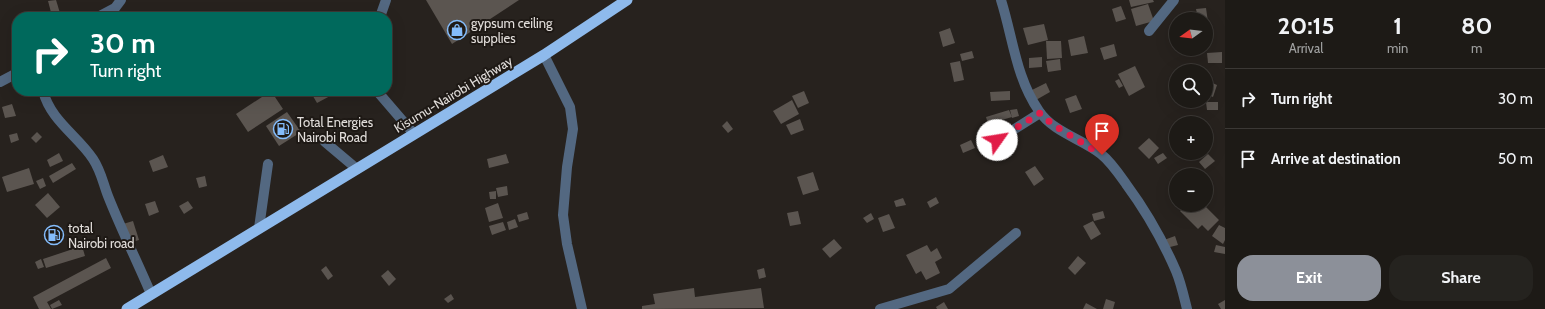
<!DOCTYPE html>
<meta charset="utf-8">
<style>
:root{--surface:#1d1a16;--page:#25231f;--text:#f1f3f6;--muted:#a0a1a1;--line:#3b3835;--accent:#8c9099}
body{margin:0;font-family:Cabin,sans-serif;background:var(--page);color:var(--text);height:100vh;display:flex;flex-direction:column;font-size:15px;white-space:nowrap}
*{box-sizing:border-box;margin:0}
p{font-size:13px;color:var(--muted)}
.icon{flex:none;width:22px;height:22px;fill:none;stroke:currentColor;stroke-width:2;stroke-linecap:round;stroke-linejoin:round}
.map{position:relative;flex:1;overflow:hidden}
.sheet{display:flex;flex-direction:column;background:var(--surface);width:320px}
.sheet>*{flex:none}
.hud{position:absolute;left:12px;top:12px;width:380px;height:84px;border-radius:16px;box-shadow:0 4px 16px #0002,0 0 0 1px var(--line);background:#00695c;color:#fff;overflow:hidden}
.needle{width:26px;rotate:255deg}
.buttons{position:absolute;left:1169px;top:12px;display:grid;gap:8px}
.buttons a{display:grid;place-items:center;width:44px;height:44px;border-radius:50%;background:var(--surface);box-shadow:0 4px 16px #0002,0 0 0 1px var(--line);font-size:20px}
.pin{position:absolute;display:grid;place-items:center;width:34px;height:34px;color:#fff;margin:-41px -17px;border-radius:50% 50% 50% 0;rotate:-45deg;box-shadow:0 0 4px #0007}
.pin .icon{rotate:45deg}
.me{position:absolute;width:44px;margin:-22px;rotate:58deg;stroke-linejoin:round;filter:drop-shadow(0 0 3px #0008)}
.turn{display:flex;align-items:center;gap:14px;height:84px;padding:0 12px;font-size:18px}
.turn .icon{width:52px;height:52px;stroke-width:2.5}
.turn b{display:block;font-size:28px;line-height:34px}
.eta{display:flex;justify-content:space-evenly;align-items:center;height:68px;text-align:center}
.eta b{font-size:24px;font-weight:700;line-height:28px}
.primary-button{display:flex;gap:8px;margin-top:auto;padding:8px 12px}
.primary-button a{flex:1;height:46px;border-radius:16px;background:var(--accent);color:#fff;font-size:16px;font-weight:700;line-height:46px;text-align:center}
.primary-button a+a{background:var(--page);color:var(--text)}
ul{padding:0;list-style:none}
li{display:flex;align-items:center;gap:12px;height:60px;padding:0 12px;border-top:1px solid var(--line)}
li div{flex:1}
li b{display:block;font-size:15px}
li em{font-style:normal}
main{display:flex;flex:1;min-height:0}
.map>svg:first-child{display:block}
</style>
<main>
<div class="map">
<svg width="1225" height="309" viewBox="0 0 1225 309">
<rect width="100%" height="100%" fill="#27221e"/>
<g fill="#5b5550">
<polygon points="56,0 60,13 52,16 48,1"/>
<polygon points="426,0 519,0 452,44"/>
<polygon points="1129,0 1153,0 1154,2 1131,7"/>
<polygon points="1148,4 1154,21 1136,26 1131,9"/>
<polygon points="1121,6 1126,19 1116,22 1112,9"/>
<polygon points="1206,8 1208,22 1206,22 1206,19 1198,19 1196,9"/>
<polygon points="1044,24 1048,40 1028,45 1023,28"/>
<polygon points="950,28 955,43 943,47 939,32"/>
<polygon points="1084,36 1088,53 1071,56 1068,40"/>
<polygon points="1046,41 1061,41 1062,58 1047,59"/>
<polygon points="1114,44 1117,56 1104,60 1100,48"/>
<polygon points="972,51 974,58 962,61 960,54"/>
<polygon points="1222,52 1222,63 1208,63 1207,53"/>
<polygon points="1042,57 1042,67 1029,68 1029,58"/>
<polygon points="1060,59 1061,70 1048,72 1046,61"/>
<polygon points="960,61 964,80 954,82 950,63"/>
<polygon points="1135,66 1145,87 1129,96 1118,74"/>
<polygon points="1119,79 1123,86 1119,88 1115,81"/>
<polygon points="1208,81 1217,85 1213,97 1206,94"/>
<polygon points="1046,83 1050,92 1036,100 1032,90"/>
<polygon points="271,91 283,109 248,132 236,114"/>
<polygon points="310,91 327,91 330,96 317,103"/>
<polygon points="804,91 809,103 798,108 792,96"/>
<polygon points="1010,91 1010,100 991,101 990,92"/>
<polygon points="1076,95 1082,109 1070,113 1065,99"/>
<polygon points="792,100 799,114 781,124 773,111"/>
<polygon points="1206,102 1218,102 1218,110 1207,110"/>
<polygon points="12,104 16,116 5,118 2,107"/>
<polygon points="1017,109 1019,116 1012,118 1010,110"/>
<polygon points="1009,110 1012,117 988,124 986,117"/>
<polygon points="287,112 301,132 279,146 266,126"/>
<polygon points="800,119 804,130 791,135 786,125"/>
<polygon points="727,121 733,129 728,133 722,126"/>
<polygon points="37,132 42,137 36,143 31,138"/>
<polygon points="17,133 19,140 11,143 9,135"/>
<polygon points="1149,138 1159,148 1149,159 1138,148"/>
<polygon points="971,140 975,148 963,153 960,145"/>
<polygon points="59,153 63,161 50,167 47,160"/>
<polygon points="1163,153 1167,158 1158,164 1154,158"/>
<polygon points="506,154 509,163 489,168 487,159"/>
<polygon points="1208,154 1215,161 1205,169 1199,162"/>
<polygon points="163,155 168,167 153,172 149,161"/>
<polygon points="72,163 76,169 53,183 49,176"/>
<polygon points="1035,166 1044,179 1034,186 1025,172"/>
<polygon points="29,168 34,184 7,192 2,177"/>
<polygon points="813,172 819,190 803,195 797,177"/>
<polygon points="205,176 207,186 199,188 196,178"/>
<polygon points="43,178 46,186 40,189 36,181"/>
<polygon points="507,186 508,195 498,197 496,188"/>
<polygon points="496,191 496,199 490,199 489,192"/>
<polygon points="48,193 60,207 47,218 35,205"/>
<polygon points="936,197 939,203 930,208 927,202"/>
<polygon points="903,198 906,205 896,207 894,201"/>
<polygon points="155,201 159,212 149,216 145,204"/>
<polygon points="188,201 193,208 184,214 179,206"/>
<polygon points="498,203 503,218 489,222 485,208"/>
<polygon points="1186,205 1204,205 1219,220 1208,231 1202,225 1198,229 1180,211"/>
<polygon points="798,211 801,224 790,226 787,213"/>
<polygon points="1103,211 1105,218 1094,221 1092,214"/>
<polygon points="527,212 529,219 519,222 517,215"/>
<polygon points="871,213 874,219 867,223 863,218"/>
<polygon points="889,214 895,228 883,232 878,218"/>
<polygon points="515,219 518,227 509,230 507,222"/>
<polygon points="133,221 139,240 129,243 123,224"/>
<polygon points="1093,221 1101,234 1091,240 1083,226"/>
<polygon points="503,222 506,230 492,235 489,226"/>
<polygon points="1219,225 1225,228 1225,240 1223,244 1212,236"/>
<polygon points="1175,236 1178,245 1166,248 1164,240"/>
<polygon points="834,239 842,248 830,258 822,249"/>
<polygon points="927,245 931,252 937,248 942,258 935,262 940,273 926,280 921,271 916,274 906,255"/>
<polygon points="1216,245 1225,247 1225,254 1214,252"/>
<polygon points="82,246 85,256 46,268 43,259"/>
<polygon points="1078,256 1086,263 1075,275 1068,268"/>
<polygon points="106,258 111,268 47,302 51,309 39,309 33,297"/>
<polygon points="41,259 44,267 38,269 35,262"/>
<polygon points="326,266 333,276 328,280 321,270"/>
<polygon points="764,268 766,277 759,279 757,270"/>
<polygon points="388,270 396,279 389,286 381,276"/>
<polygon points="694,288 695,297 761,288 764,308 642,309 642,306 655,304 653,294"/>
<polygon points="451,294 454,299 448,303 444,299"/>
<polygon points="1106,299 1115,302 1113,309 1103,309"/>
<polygon points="59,300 62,305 52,309 50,305"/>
<polygon points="1225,300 1225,309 1221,309 1218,304"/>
<polygon points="944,302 948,309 937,309 936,307"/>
<polygon points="1086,303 1097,309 1083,309"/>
</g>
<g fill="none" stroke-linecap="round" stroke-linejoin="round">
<g stroke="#536881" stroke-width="10">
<path d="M1001,0C1013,38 1016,78 1039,111C1053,132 1082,139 1101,154C1111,162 1119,174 1126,184C1146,211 1163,241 1176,271C1181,283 1184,297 1187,309"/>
<polyline points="98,17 115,8 121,0"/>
<polyline points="380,17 386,0"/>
<polyline points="1149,31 1174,0"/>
<polyline points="544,55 570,107 573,129 567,167 563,215 567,244 582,309"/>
<polyline points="0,82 17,73"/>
<path d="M43,91C51,121 77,135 93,159C101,171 103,183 108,196C121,229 137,261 151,294"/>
<polyline points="377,91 414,134"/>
<polyline points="997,140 1040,113"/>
<polyline points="325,142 357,169"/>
<polyline points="259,228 268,164"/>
<polyline points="880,309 949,289 1016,233"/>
</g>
<polyline stroke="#8ebaec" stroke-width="11" points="127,309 544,55 627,0"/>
</g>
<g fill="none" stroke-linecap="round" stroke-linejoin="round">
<polyline stroke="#e11d48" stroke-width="7" stroke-dasharray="0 12.6" points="997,140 1040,113 1052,124 1102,155"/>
</g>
<defs>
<g id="shop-ring" transform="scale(1)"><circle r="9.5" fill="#1e1915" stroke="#84bcfb" stroke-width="1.5"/><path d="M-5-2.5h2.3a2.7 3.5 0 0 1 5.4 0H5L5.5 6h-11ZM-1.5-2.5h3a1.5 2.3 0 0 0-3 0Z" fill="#84bcfb"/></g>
<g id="fuel-ring" transform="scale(1)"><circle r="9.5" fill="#1e1915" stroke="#84bcfb" stroke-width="1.5"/><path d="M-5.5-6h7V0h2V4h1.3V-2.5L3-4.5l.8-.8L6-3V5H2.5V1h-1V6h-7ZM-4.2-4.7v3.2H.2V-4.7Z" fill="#84bcfb"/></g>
</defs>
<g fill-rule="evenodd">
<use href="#shop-ring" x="457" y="30"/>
<use href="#fuel-ring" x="283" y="129"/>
<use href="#fuel-ring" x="54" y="235"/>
</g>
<g text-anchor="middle" stroke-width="4" stroke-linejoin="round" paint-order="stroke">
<g font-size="13" fill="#e2dedb" stroke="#1e1915" text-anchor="start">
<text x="471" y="28">gypsum ceiling<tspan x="471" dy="15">supplies</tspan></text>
<text x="297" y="127">Total Energies<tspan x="297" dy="15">Nairobi Road</tspan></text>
<text x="68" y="233">total<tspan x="68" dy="15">Nairobi road</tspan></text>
</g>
<g font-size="13" fill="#e2dedb" stroke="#1e1915">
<text transform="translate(453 94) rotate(-31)" y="5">Kisumu-Nairobi Highway</text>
</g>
</g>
</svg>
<div class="buttons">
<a><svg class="needle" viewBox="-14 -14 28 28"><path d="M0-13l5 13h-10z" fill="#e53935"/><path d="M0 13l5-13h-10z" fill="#a0a1a1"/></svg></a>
<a><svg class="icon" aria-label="search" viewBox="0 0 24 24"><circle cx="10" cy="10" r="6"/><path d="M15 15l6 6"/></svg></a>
<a>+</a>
<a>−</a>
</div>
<div class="pin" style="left:1102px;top:155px;background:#d93025"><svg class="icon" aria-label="arrive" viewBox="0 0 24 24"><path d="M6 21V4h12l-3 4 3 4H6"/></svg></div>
<svg class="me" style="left:997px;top:140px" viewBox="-20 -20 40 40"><circle r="19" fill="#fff"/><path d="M0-13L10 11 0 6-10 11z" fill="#e11d48"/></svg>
<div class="hud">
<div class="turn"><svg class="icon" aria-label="right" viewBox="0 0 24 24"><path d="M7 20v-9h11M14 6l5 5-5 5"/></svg><div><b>30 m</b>Turn right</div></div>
</div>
</div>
<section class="sheet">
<div class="eta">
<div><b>20:15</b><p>Arrival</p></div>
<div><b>1</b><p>min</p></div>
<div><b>80</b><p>m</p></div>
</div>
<ul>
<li><svg class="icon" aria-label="right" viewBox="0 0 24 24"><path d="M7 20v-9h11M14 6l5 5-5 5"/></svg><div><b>Turn right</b></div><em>30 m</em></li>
<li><svg class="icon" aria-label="arrive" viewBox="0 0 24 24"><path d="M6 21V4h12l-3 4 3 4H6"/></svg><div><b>Arrive at destination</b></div><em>50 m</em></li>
</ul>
<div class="primary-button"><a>Exit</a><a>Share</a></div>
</section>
</main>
